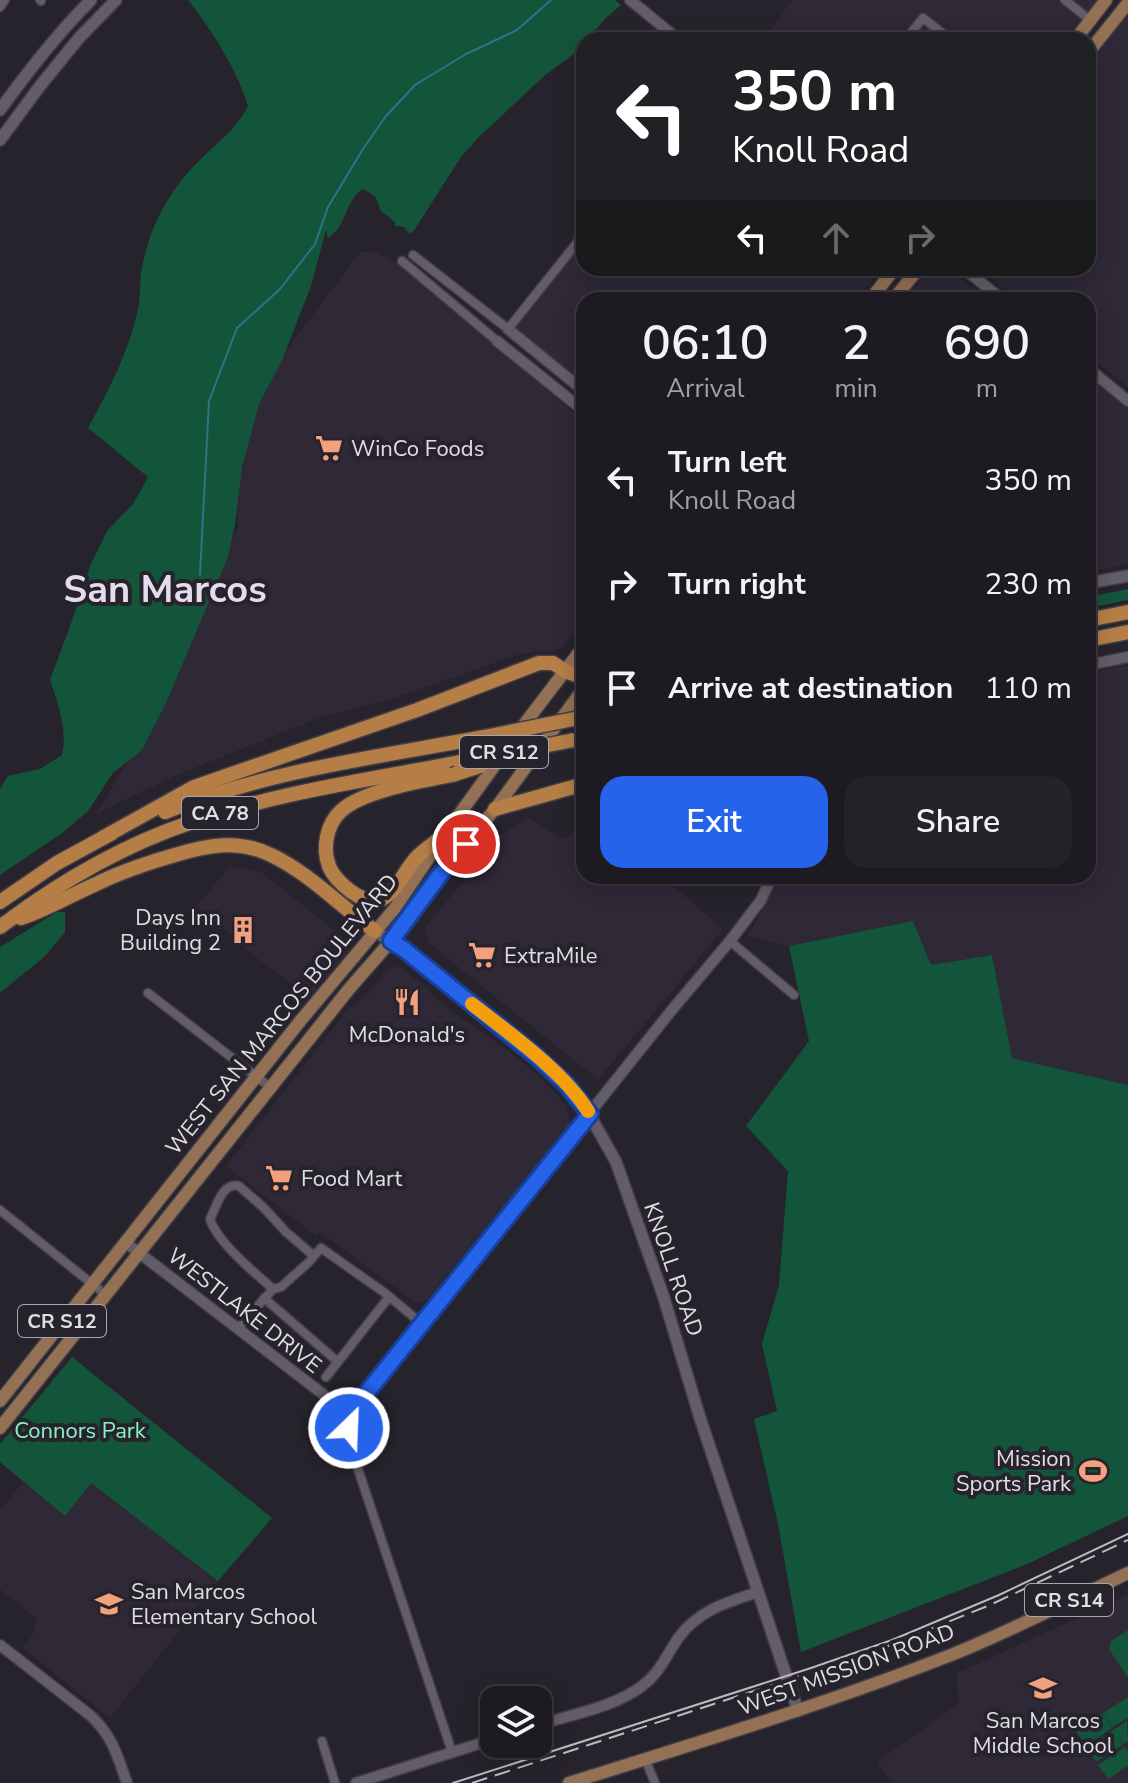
<!DOCTYPE html>
<style>
:root{--surface:#1d1a21;--page:#25232a;--text:#f1f3f6;--muted:#a0a1a5;--line:#3b383f;--accent:#2563eb}
body{margin:0;font-family:"Nunito Sans",sans-serif;background:var(--page);color:var(--text);height:100vh;display:flex;flex-direction:column;font-size:30px;white-space:nowrap}
*{box-sizing:border-box;margin:0}
p{font-size:26px;color:var(--muted)}
.icon{flex:none;width:44px;height:44px;fill:none;stroke:currentColor;stroke-width:2;stroke-linecap:round;stroke-linejoin:round}
.map{position:relative;flex:1;overflow:hidden}
.drawer{position:absolute;left:576px;top:292px;width:520px;height:592px;display:flex;flex-direction:column;background:var(--surface);border-radius:24px;box-shadow:0 4px 20px #0003,0 0 0 2px var(--line)}
.drawer>*{flex:none}
.hud{position:absolute;left:576px;top:32px;width:520px;height:244px;border-radius:24px;box-shadow:0 4px 20px #0003,0 0 0 2px var(--line);background:#202124;color:#fff;overflow:hidden}
.controls{position:absolute;left:480px;top:1686px;display:grid;gap:16px}
.controls a{display:grid;place-items:center;width:72px;height:72px;border-radius:16px;background:var(--surface);box-shadow:0 4px 20px #0003,0 0 0 2px var(--line);font-size:40px}
.pin{position:absolute;display:grid;place-items:center;width:68px;height:68px;color:#fff;margin:-34px;border:4px solid #fff;border-radius:50%;box-shadow:0 2px 8px #0007}
.me{position:absolute;width:88px;margin:-44px;rotate:24deg;stroke-linejoin:round;filter:drop-shadow(0 0 6px #0008)}
.turn{display:flex;align-items:center;gap:28px;height:168px;padding:0 24px;font-size:36px}
.turn .icon{width:104px;height:104px;stroke-width:2.5}
.turn b{display:block;font-size:56px;line-height:68px}
.lanes{display:flex;align-items:center;height:76px;padding:0 24px;background:#0003;justify-content:center;gap:40px;direction:ltr}
.lanes .off{opacity:.35}
.eta{display:flex;justify-content:space-evenly;align-items:center;height:136px;text-align:center}
.eta b{font-size:48px;font-weight:600;line-height:56px}
.action{display:flex;gap:16px;margin-top:auto;padding:16px 24px}
.action a{flex:1;height:92px;border-radius:24px;background:var(--accent);color:#fff;font-size:32px;font-weight:600;line-height:92px;text-align:center}
.action a+a{background:var(--page);color:var(--text)}
ul{padding:0;list-style:none}
li{display:flex;align-items:center;gap:24px;height:104px;padding:0 24px}
li div{flex:1}
li b{display:block;font-size:30px}
li em{font-style:normal}
.map>svg:first-child{display:block}
</style>
<div class="map">
<svg width="1128" height="1783" viewBox="0 0 1128 1783">
<rect width="100%" height="100%" fill="#27232c"/>
<g fill="#2f2837">
<polygon points="792,0 1098,0 1066,40 764,40"/>
<polygon points="1128,15 1128,387 1088,355 1088,300 1019,300 979,268 1088,268 1088,65"/>
<polygon points="584,241 584,268 882,268 856,300 584,300 584,382 514,329"/>
<polygon points="375,251 400,265 584,421 584,622 560,649 520,654 394,698 316,719 177,775 96,814 141,740 201,603 238,528 236,485 253,395 360,252"/>
<polygon points="930,268 944,268 989,300 905,300"/>
<polygon points="1088,377 1128,409 1128,564 1088,572"/>
<polygon points="1128,665 1128,1085 1012,1058 992,955 931,965 913,921 789,946 748,936 780,876 1088,876 1088,673"/>
<polygon points="529,818 563,839 584,825 584,876 662,876 723,929 598,1080 430,944 424,929 501,835"/>
<polygon points="230,866 261,872 354,946 310,998 257,958 197,906"/>
<polygon points="399,966 425,986 434,998 514,1055 543,1080 565,1104 570,1118 568,1126 427,1300 421,1302 415,1302 320,1232 316,1236 226,1166 349,1008 367,995 387,970"/>
<polygon points="24,1482 65,1515 91,1482 218,1581 110,1718 23,1648 33,1634 37,1619 0,1589 0,1510"/>
<polygon points="1128,1595 1128,1783 892,1783 877,1762 958,1704 957,1673"/>
</g>
<g fill="#13553b">
<path d="M188,0H615L621,5L607,17L586,40H584L575,53L544,76L479,137L461,157L413,232L409,233L404,227L395,226V222L381,211L375,196L363,189C344,201 347,227 328,238L326,230L311,286L282,360L259,404L242,467L235,524L228,557L166,703L142,750L113,773L88,811L62,833L0,875V789L8,776L40,769L62,755C68,731 58,703 50,680L69,629L91,564L107,531L133,504L148,477L88,428C109,390 128,353 138,310C141,296 139,281 142,267C145,252 150,234 157,220C168,196 184,175 203,157C219,141 238,127 248,106C238,71 211,29 188,0Z"/>
<polygon points="1128,589 1128,600 1088,608 1088,597"/>
<polygon points="57,912 65,912 65,932 44,957 0,993 0,947"/>
<polygon points="913,921 931,965 992,955 1012,1058 1128,1085 1128,1516 1025,1565 801,1652 778,1524 754,1419 777,1411 762,1344 779,1285 788,1171 746,1126 809,1041 789,946"/>
<polygon points="72,1357 272,1518 218,1581 91,1483 65,1516 0,1462 0,1444"/>
<polygon points="1128,1630 1128,1678 1109,1649 1111,1641"/>
<polygon points="1128,1697 1128,1718 1112,1727 1103,1713"/>
<polygon points="1102,1713 1112,1728 1086,1746 1076,1731"/>
<polygon points="1127,1721 1128,1741 1124,1744 1119,1737 1123,1745 1096,1762 1087,1748"/>
<polygon points="1125,1747 1128,1752 1128,1766 1108,1779 1098,1765"/>
</g>
<g fill="none" stroke-linecap="round" stroke-linejoin="round">
<polyline stroke="#2b7588" stroke-width="2" points="200,575 209,401 237,328 280,289 315,244 328,207 363,149 386,116 415,85 466,54 517,30 551,0"/>
<g stroke="#423e46" stroke-width="11">
<g id="minor">
<polyline points="40,0 41,1"/>
<polyline points="1065,0 1090,20"/>
<polyline points="0,7 5,0"/>
<polyline points="905,40 923,18 951,40"/>
<polyline points="413,255 508,329 584,234"/>
<polyline points="402,261 497,341"/>
<polyline points="730,941 794,995"/>
<polyline points="148,993 271,1088"/>
<polyline points="0,1210 106,1295"/>
<path d="M273,1289C255,1273 217,1242 210,1219C217,1206 222,1182 239,1186L263,1207L286,1232L314,1256"/>
<polyline points="264,1298 338,1362"/>
<polyline points="237,1329 273,1289 281,1287 309,1262 321,1248 385,1293 422,1324"/>
<polyline points="326,1377 389,1297"/>
<polyline points="348,1421 352,1449 356,1463 452,1752"/>
<polyline points="322,1741 335,1783"/>
<polyline points="645,1759 655,1783"/>
</g>
</g>
<g stroke="#423e46" stroke-width="13">
<g id="tertiary">
<polyline points="630,0 679,40"/>
<polyline points="963,268 1003,300"/>
<polyline points="508,329 584,391"/>
<polyline points="497,341 584,411"/>
<polyline points="1088,368 1128,401"/>
<polyline points="1088,665 1128,657"/>
<polyline points="125,1242 341,1408"/>
<circle cx="349" cy="1412" r="9"/>
<polyline points="356,1406 671,1011 730,941 761,900 772,876"/>
<path d="M0,1645L91,1716C113,1737 117,1755 127,1783"/>
<path d="M538,1725C570,1715 615,1707 642,1686C660,1673 667,1654 679,1637C699,1610 728,1602 758,1592"/>
<polyline points="356,1783 494,1739"/>
</g>
</g>
<g stroke="#423e46" stroke-width="14">
<g id="secondary">
<path d="M0,110C28,71 57,34 91,0"/>
<polyline points="0,140 40,86 79,38 116,0"/>
<polyline points="1088,583 1128,576"/>
<polyline points="375,931 405,950 536,1056 566,1084 584,1105 616,1162 663,1295 700,1418 798,1711"/>
</g>
</g>
<g stroke="#423e46" stroke-width="15">
<g id="primary">
<polyline points="1075,40 1106,0"/>
<polyline points="1088,53 1128,3"/>
<polyline points="870,300 895,268"/>
<polyline points="893,300 919,268"/>
<polyline points="0,1401 301,1020 395,908 445,834 529,718 584,646"/>
<polyline points="0,1428 349,989 391,941 439,876 495,809 584,688"/>
<path d="M569,1783C697,1743 826,1704 951,1655C1011,1631 1069,1601 1128,1573"/>
</g>
</g>
<g stroke="#423e46" stroke-width="17">
<g id="motorway">
<polyline points="1088,620 1128,612"/>
<polyline points="1088,640 1128,632"/>
<polyline points="495,809 584,784"/>
<path d="M165,812C266,771 378,757 484,737"/>
<path d="M445,834C436,842 425,849 417,857C405,869 398,891 382,899C364,907 335,882 329,866C322,847 327,823 342,810C365,790 423,781 452,775"/>
<polyline points="104,837 194,787 417,710 539,663 553,663 565,671 584,678"/>
<polyline points="0,902 57,863 112,833"/>
<path d="M21,918C46,910 69,896 94,885C120,872 147,863 175,855C208,845 238,839 271,855C309,873 340,906 375,931"/>
<path d="M0,927C58,883 123,845 192,822C278,792 370,780 460,762"/>
</g>
</g>
<use href="#minor" stroke="#635d69" stroke-width="8"/>
<use href="#tertiary" stroke="#635d69" stroke-width="10"/>
<use href="#secondary" stroke="#635d69" stroke-width="11"/>
<use href="#primary" stroke="#947155" stroke-width="12"/>
<use href="#motorway" stroke="#b57e47" stroke-width="14"/>
<polyline stroke="#bcb9bf" stroke-width="2" points="453,1783 811,1668 892,1640 999,1595 1128,1534"/>
<polyline stroke="#bcb9bf" stroke-width="2" stroke-dasharray="16 8" stroke-linecap="butt" points="472,1783 873,1652 990,1605 1128,1540"/>
<g stroke="#423e46" stroke-width="17" stroke-linecap="butt">
<g id="motorway-bridge">
<polyline points="484,737 584,717"/>
<polyline points="460,762 574,740"/>
<polyline points="452,775 480,766"/>
</g>
</g>
<use href="#motorway-bridge" stroke="#b57e47" stroke-width="14"/>
</g>
<g fill="none" stroke-linecap="round" stroke-linejoin="round">
<g stroke="#184099" stroke-width="20">
<polyline id="route" points="349,1428 348,1421 354,1420 359,1414 356,1406 590,1114 566,1084 536,1056 405,950 391,941 439,876 466,844"/>
</g>
<use href="#route" stroke="#2563eb" stroke-width="14"/>
<path stroke="#f59e0b" stroke-width="14" d="M472,1004C509,1033 563,1071 588,1111"/>
</g>
<defs>
<g id="supermarket-bare" transform="scale(2.16)"><path d="M-6-5.5h2.5l.6 2H6L4.5 2H-2.5L-4.4-4H-6ZM-1.5 3.2a1.3 1.3 0 1 0 .1 0ZM3 3.2a1.3 1.3 0 1 0 .1 0Z" fill="#f1a17d" stroke="#27232c" stroke-width="2.5" paint-order="stroke"/></g>
<g id="building-bare" transform="scale(2.16)"><path d="M-4-6H4V6H1V3H-1V6H-4ZM-2.5-4.3h1.7v1.8h-1.7ZM.8-4.3h1.7v1.8H.8ZM-2.5-1h1.7V.8h-1.7ZM.8-1h1.7V.8H.8Z" fill="#f1a17d" stroke="#27232c" stroke-width="2.5" paint-order="stroke"/></g>
<g id="restaurant-bare" transform="scale(2.16)"><path d="M-5-6h1v4h1v-4h1v4h1v-4h1v5L-1.5 .5V6h-2V.5L-5-1ZM5-6V6H3V1.5H1.5Q1.5-4 5-6Z" fill="#f1a17d" stroke="#27232c" stroke-width="2.5" paint-order="stroke"/></g>
<g id="stadium-bare" transform="scale(2.16)"><path d="M0-5a6.5 5 0 1 0 0 10a6.5 5 0 1 0 0-10ZM-3.5-1.8h7v3.6h-7Z" fill="#f1a17d" stroke="#27232c" stroke-width="2.5" paint-order="stroke"/></g>
<g id="school-bare" transform="scale(2.16)"><path d="M0-5L7-2L0 1L-7-2ZM-4 1L0 2.5L4 1V4Q0 6-4 4Z" fill="#f1a17d" stroke="#27232c" stroke-width="2.5" paint-order="stroke"/></g>
</defs>
<g fill-rule="evenodd">
<use href="#supermarket-bare" x="329" y="448"/>
<use href="#building-bare" x="243" y="930"/>
<use href="#supermarket-bare" x="482" y="955"/>
<use href="#restaurant-bare" x="407" y="1002"/>
<use href="#supermarket-bare" x="279" y="1178"/>
<use href="#stadium-bare" x="1093" y="1471"/>
<use href="#school-bare" x="109" y="1604"/>
<use href="#school-bare" x="1043" y="1688"/>
</g>
<g text-anchor="middle" stroke-width="8" stroke-linejoin="round" paint-order="stroke">
<g fill="#27232c" stroke="#a8a5ac" stroke-width="2">
<rect x="460" y="736" width="88" height="32" rx="6"/>
<rect x="182" y="797" width="76" height="32" rx="6"/>
<rect x="18" y="1305" width="88" height="32" rx="6"/>
<rect x="1025" y="1584" width="88" height="32" rx="6"/>
</g>
<g font-size="20" font-weight="bold" fill="#e0dde3">
<text x="504" y="759">CR S12</text>
<text x="220" y="820">CA 78</text>
<text x="62" y="1328">CR S12</text>
<text x="1069" y="1607">CR S14</text>
</g>
<g font-size="22" fill="#e0dde3" stroke="#27232c" text-anchor="start">
<text x="351" y="456">WinCo Foods</text>
<text x="221" y="925" text-anchor="end">Days Inn<tspan x="221" dy="25">Building 2</tspan></text>
<text x="504" y="963">ExtraMile</text>
<text x="407" y="1042" text-anchor="middle">McDonald's</text>
<text x="301" y="1186">Food Mart</text>
<text x="1071" y="1466" text-anchor="end">Mission<tspan x="1071" dy="25">Sports Park</tspan></text>
<text x="131" y="1599">San Marcos<tspan x="131" dy="25">Elementary School</tspan></text>
<text x="1043" y="1728" text-anchor="middle">San Marcos<tspan x="1043" dy="25">Middle School</tspan></text>
</g>
<g font-size="22" fill="#e0dde3" stroke="#27232c">
<text transform="translate(281 1014) rotate(-51)" y="8">WEST SAN MARCOS BOULEVARD</text>
<text transform="translate(674 1269) rotate(71)" y="8">KNOLL ROAD</text>
<text transform="translate(245 1310) rotate(38)" y="8">WESTLAKE DRIVE</text>
<text transform="translate(846 1669) rotate(-20)" y="8">WEST MISSION ROAD</text>
</g>
<g font-size="22" fill="#84f4c1" stroke="#27232c">
<text x="80" y="1438">Connors Park</text>
</g>
<g font-size="38" font-weight="bold" fill="#e3ddeb" stroke="#27232c">
<text x="165" y="602">San Marcos</text>
</g>
</g>
</svg>
<div class="controls">
<a><svg class="icon" aria-label="layers" viewBox="0 0 24 24"><path d="M12 4l9 5-9 5-9-5zM3 14l9 5 9-5"/></svg></a>
</div>
<div class="pin" style="left:466px;top:844px;background:#d93025"><svg class="icon" aria-label="arrive" viewBox="0 0 24 24"><path d="M6 21V4h12l-3 4 3 4H6"/></svg></div>
<svg class="me" style="left:349px;top:1428px" viewBox="-20 -20 40 40"><circle r="17" fill="#2563eb" stroke="#fff" stroke-width="3"/><path d="M0-11L8 9 0 5-8 9z" fill="#fff"/></svg>
<div class="hud">
<div class="turn"><svg class="icon" aria-label="left" viewBox="0 0 24 24"><path d="M17 20v-9H6M10 6l-5 5 5 5"/></svg><div><b>350 m</b>Knoll Road</div></div>
<div class="lanes"><svg class="icon" aria-label="left" viewBox="0 0 24 24"><path d="M17 20v-9H6M10 6l-5 5 5 5"/></svg><svg class="icon off" aria-label="ahead" viewBox="0 0 24 24"><path d="M12 20V5M6 11l6-6 6 6"/></svg><svg class="icon off" aria-label="right" viewBox="0 0 24 24"><path d="M7 20v-9h11M14 6l5 5-5 5"/></svg></div>
</div>
<section class="drawer">
<div class="eta">
<div><b>06:10</b><p>Arrival</p></div>
<div><b>2</b><p>min</p></div>
<div><b>690</b><p>m</p></div>
</div>
<ul>
<li><svg class="icon" aria-label="left" viewBox="0 0 24 24"><path d="M17 20v-9H6M10 6l-5 5 5 5"/></svg><div><b>Turn left</b><p>Knoll Road</p></div><em>350 m</em></li>
<li><svg class="icon" aria-label="right" viewBox="0 0 24 24"><path d="M7 20v-9h11M14 6l5 5-5 5"/></svg><div><b>Turn right</b></div><em>230 m</em></li>
<li><svg class="icon" aria-label="arrive" viewBox="0 0 24 24"><path d="M6 21V4h12l-3 4 3 4H6"/></svg><div><b>Arrive at destination</b></div><em>110 m</em></li>
</ul>
<div class="action"><a>Exit</a><a>Share</a></div>
</section>
</div>
